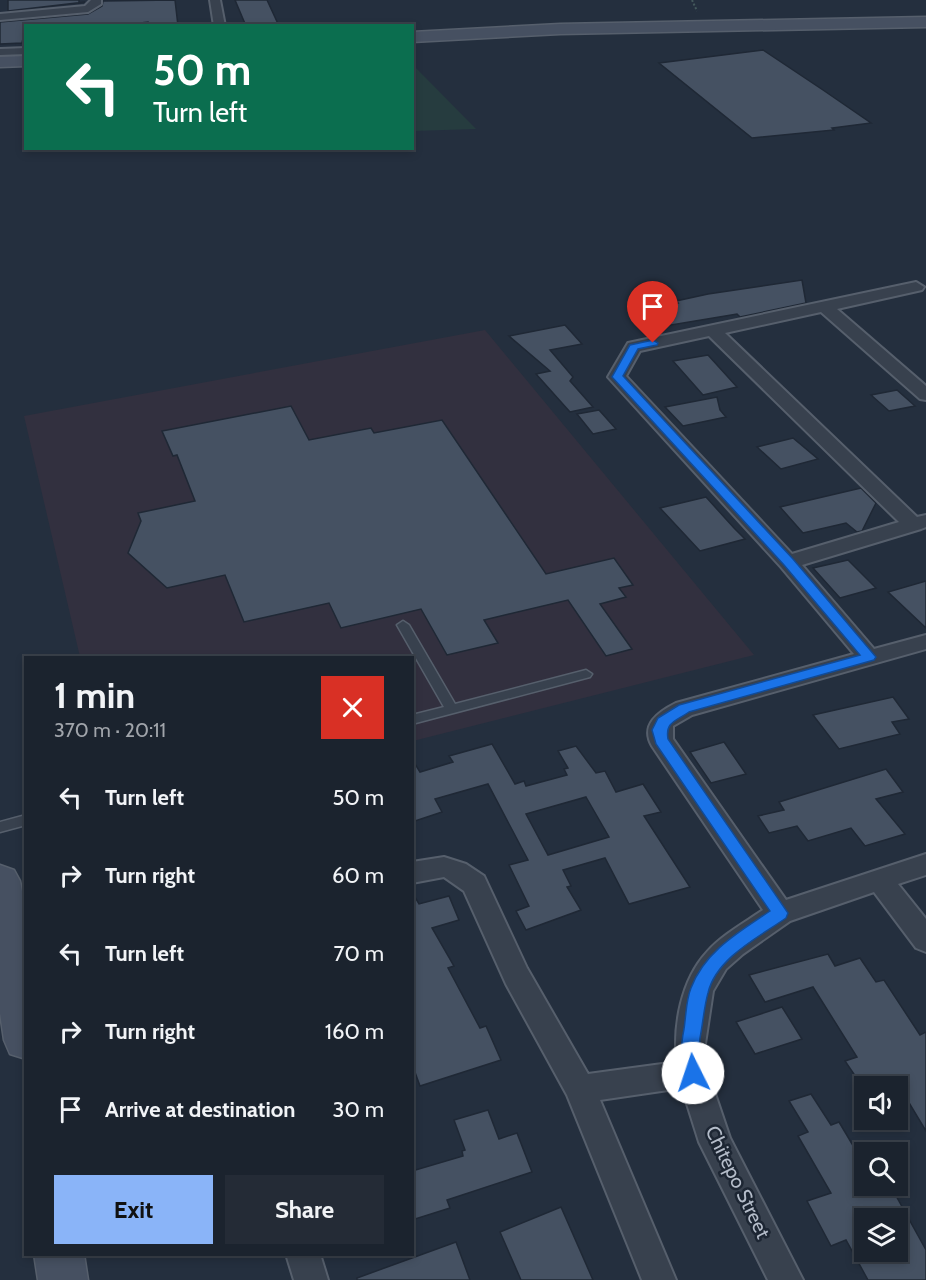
<!DOCTYPE html>
<meta charset="utf-8">
<style>
:root{--surface:#1b232e;--page:#242b36;--text:#f1f3f6;--muted:#a0a4aa;--line:#39404a;--accent:#8ab4f8}
body{margin:0;font-family:Cabin,sans-serif;background:var(--page);color:var(--text);height:100vh;display:flex;flex-direction:column;font-size:22px;white-space:nowrap}
*{box-sizing:border-box;margin:0}
p{font-size:20px;color:var(--muted)}
.icon{flex:none;width:33px;height:33px;fill:none;stroke:currentColor;stroke-width:2;stroke-linecap:round;stroke-linejoin:round}
.map{position:relative;flex:1;overflow:hidden}
.sheet{position:absolute;left:24px;top:656px;width:390px;height:600px;display:flex;flex-direction:column;background:var(--surface);border-radius:0px;box-shadow:0 3px 9px #0003,0 0 0 2px var(--line)}
.sheet>*{flex:none}
.top-card{position:absolute;left:24px;top:24px;width:390px;height:126px;border-radius:0px;box-shadow:0 3px 9px #0003,0 0 0 2px var(--line);background:#0b6e4f;color:#fff;overflow:hidden}
.buttons{position:absolute;left:854px;top:1076px;display:grid;gap:12px}
.buttons a{display:grid;place-items:center;width:54px;height:54px;border-radius:0px;background:var(--surface);box-shadow:0 3px 9px #0003,0 0 0 2px var(--line);font-size:30px}
.pin{position:absolute;display:grid;place-items:center;width:51px;height:51px;color:#fff;margin:-62px -26px;border-radius:50% 50% 50% 0;rotate:-45deg;box-shadow:0 0 6px #0007}
.pin .icon{rotate:45deg}
.me{position:absolute;width:66px;margin:-33px;rotate:356deg;stroke-linejoin:round;filter:drop-shadow(0 0 4px #0008)}
.turn{display:flex;align-items:center;gap:21px;height:126px;padding:0 30px;font-size:27px}
.turn .icon{width:78px;height:78px;stroke-width:2.5}
.turn b{display:block;font-size:42px;line-height:51px}
.round{display:grid;place-items:center;flex:none;width:63px;height:63px;border-radius:0px;background:var(--page)}
.summary{display:flex;align-items:center;justify-content:space-between;height:102px;padding:0 30px}
h1{font-size:36px;font-weight:700;line-height:45px}
.cta{display:flex;gap:12px;margin-top:auto;padding:12px 30px}
.cta a{flex:1;height:69px;border-radius:0px;background:var(--accent);color:#111;font-size:24px;font-weight:700;line-height:69px;text-align:center}
.cta a+a{background:var(--page);color:var(--text)}
ul{padding:0;list-style:none}
li{display:flex;align-items:center;gap:18px;height:78px;padding:0 30px}
li div{flex:1}
li b{display:block;font-size:22px}
li em{font-style:normal}
.map>svg:first-child{display:block}
</style>
<div class="map">
<svg width="926" height="1280" viewBox="0 0 926 1280">
<rect width="100%" height="100%" fill="#242f3e"/>
<polygon fill="#32303f" points="485,330 754,655 413,741 412,657 80,657 24,416"/>
<polygon fill="#263c3f" points="412,65 413,65 476,129 413,131"/>
<g fill="#455162" stroke="#1f2835" stroke-width="1.5" fill-rule="evenodd">
<polygon points="8,0 79,0 79,3 85,2 8,11"/>
<polygon points="175,0 178,26 148,26 148,22 114,26 26,26 22,43 0,44 0,22 88,14 102,6 103,1"/>
<polygon points="235,0 267,0 279,26 246,26"/>
<polygon points="763,50 823,90 871,123 832,128 834,130 752,138 659,63"/>
<polygon points="802,280 806,303 740,317 737,314 659,327 642,309 678,303 676,301 708,294"/>
<polygon points="565,325 582,344 550,350 573,377 570,381 593,407 570,412 536,374 550,371 509,336"/>
<polygon points="708,355 737,387 703,395 673,361"/>
<polygon points="897,390 915,406 889,411 871,395"/>
<polygon points="717,397 720,410 726,417 683,426 665,407"/>
<polygon points="291,406 309,440 371,428 374,433 442,420 546,574 614,558 633,585 619,588 626,597 600,604 632,649 606,656 568,600 484,620 498,643 447,655 421,609 341,628 329,603 244,622 225,575 167,588 128,553 141,521 138,513 195,501 177,455 173,456 162,431"/>
<polygon points="599,410 616,429 593,434 577,414"/>
<polygon points="793,438 818,459 781,469 757,447"/>
<polygon points="861,488 876,503 862,531 857,532 846,523 803,533 780,507"/>
<polygon points="706,497 734,528 745,539 700,551 660,508"/>
<polygon points="848,560 876,588 840,598 813,568"/>
<polygon points="926,581 926,628 888,592"/>
<polygon points="893,697 909,719 892,722 900,734 839,749 813,715"/>
<polygon points="724,742 746,774 711,783 690,752"/>
<path d="M492,744L515,784L524,781L526,786L567,775L564,769L568,768L558,751L576,746L596,773L605,771L616,792L643,784L661,812L644,816L690,887L629,904L605,858L563,870L571,886L567,887L581,910L526,930L516,911L529,906L509,865L528,860L488,784L435,799L442,812L412,822V759L420,772L453,762L449,756ZM586,797L609,837L548,855L526,814Z"/>
<polygon points="886,769 903,792 876,799 905,834 865,846 851,828 808,841 797,826 769,833 758,816 784,810 779,802"/>
<polygon points="412,892 419,904 449,896 459,920 432,928 454,966 448,968 480,1028 486,1026 501,1060 420,1086 412,1064"/>
<polygon points="828,954 835,966 860,958 876,982 884,980 920,1035 926,1032 926,1131 899,1086 862,1086 845,1061 857,1057 813,987 765,1002 749,975"/>
<polygon points="782,1007 802,1039 755,1054 736,1022"/>
<path d="M811,1094L831,1125L839,1122L864,1164V1185H890L926,1250V1280H868L846,1240L831,1246L807,1201L831,1193L798,1136L808,1132L789,1101ZM864,1218H897V1251H864Z"/>
<polygon points="488,1110 499,1139 517,1133 532,1172 447,1200 450,1208 412,1220 412,1171 463,1156 462,1151 465,1150 454,1120"/>
<polygon points="561,1207 593,1280 521,1280 500,1232"/>
<polygon points="456,1242 470,1280 357,1280 357,1278"/>
</g>
<g fill="none" stroke-linecap="round" stroke-linejoin="round">
<g stroke="#565f6c" stroke-width="3">
<g id="lane">
<polygon points="403,621 409,625 455,704 586,670 592,674 590,677 412,724 412,715 444,707 397,625"/>
<polygon points="26,815 26,825 0,832 0,822"/>
</g>
</g>
<g stroke="#565f6c" stroke-width="4">
<g id="street">
<polygon points="91,0 101,0 101,4 88,12 0,20 0,14 85,6"/>
<polygon points="210,0 220,0 225,26 214,26"/>
<polygon points="26,48 26,54 0,55 0,49"/>
<path d="M916,282L924,287L922,290L837,309L926,386V400L920,399L821,312L725,333L917,517L926,515V527L921,529L802,565L874,649L926,635V649L692,715L673,726V739L786,900L926,854V875L898,884L926,919V952L916,948L874,892L790,921L743,954L726,969L713,991L705,1044L708,1073L730,1138L803,1280H768L699,1142L682,1088L600,1100L676,1280H642L567,1095L506,984L464,891L444,877L412,883V862L444,857L466,864L484,876L527,968L588,1074L677,1062C673,1026 681,980 707,952C722,935 744,923 763,910L652,746C640,725 658,712 676,703L854,654L781,567L608,377L628,343ZM709,336L899,522L792,554L626,376L640,351Z"/>
<polygon points="286,1254 320,1254 328,1280 294,1280"/>
</g>
</g>
<g stroke="#565f6c" stroke-width="3">
<g id="secondary">
<polygon points="926,17 926,27 560,34 412,42 412,32 560,24"/>
<polygon points="26,56 26,66 0,67 0,57"/>
<polygon points="0,865 14,870 20,881 26,913 26,1059 10,1054 4,1040 0,1013"/>
<polygon points="34,1254 84,1254 88,1280 38,1280"/>
</g>
</g>
<polyline stroke="#44595c" stroke-width="2" stroke-dasharray="2 2" stroke-linecap="butt" points="692,0 697,11"/>
<use href="#lane" fill="#38414e" fill-rule="evenodd"/>
<use href="#street" fill="#38414e" fill-rule="evenodd"/>
<use href="#secondary" fill="#465061" fill-rule="evenodd"/>
</g>
<path fill="#1a73e8" stroke="#114b97" stroke-width="1.5" d="M653,340L658,343L657,345L638,349L623,376L793,559L876,657L874,660L689,712C676,721 665,722 668,739L788,913L786,918C759,937 716,958 708,993C704,1007 703,1023 700,1038C698,1052 705,1067 699,1079L693,1082L686,1079C679,1064 681,1044 684,1029C686,1016 686,1000 691,988C705,951 739,932 770,911L656,744L652,730L658,718L679,705L860,655L784,565L612,377L630,345Z"/>
<g text-anchor="middle" stroke-width="5" stroke-linejoin="round" paint-order="stroke">
<g font-size="20" fill="#b4bcc9" stroke="#1d2633">
<text transform="translate(738 1182) rotate(64)" y="7">Chitepo Street</text>
</g>
</g>
</svg>
<div class="buttons">
<a><svg class="icon" aria-label="sound" viewBox="0 0 24 24"><path d="M4 9h4l5-4v14l-5-4H4zM17 9q2 3 0 6"/></svg></a>
<a><svg class="icon" aria-label="search" viewBox="0 0 24 24"><circle cx="10" cy="10" r="6"/><path d="M15 15l6 6"/></svg></a>
<a><svg class="icon" aria-label="layers" viewBox="0 0 24 24"><path d="M12 4l9 5-9 5-9-5zM3 14l9 5 9-5"/></svg></a>
</div>
<div class="pin" style="left:653px;top:343px;background:#d93025"><svg class="icon" aria-label="arrive" viewBox="0 0 24 24"><path d="M6 21V4h12l-3 4 3 4H6"/></svg></div>
<svg class="me" style="left:693px;top:1073px" viewBox="-20 -20 40 40"><circle r="19" fill="#fff"/><path d="M0-13L10 11 0 6-10 11z" fill="#1a73e8"/></svg>
<div class="top-card">
<div class="turn"><svg class="icon" aria-label="left" viewBox="0 0 24 24"><path d="M17 20v-9H6M10 6l-5 5 5 5"/></svg><div><b>50 m</b>Turn left</div></div>
</div>
<section class="sheet">
<div class="summary"><div><h1>1 min</h1><p>370 m · 20:11</p></div><a class="round" style="background:#d93025;color:#fff"><svg class="icon" aria-label="close" viewBox="0 0 24 24"><path d="M6 6l12 12M18 6L6 18"/></svg></a></div>
<ul>
<li><svg class="icon" aria-label="left" viewBox="0 0 24 24"><path d="M17 20v-9H6M10 6l-5 5 5 5"/></svg><div><b>Turn left</b></div><em>50 m</em></li>
<li><svg class="icon" aria-label="right" viewBox="0 0 24 24"><path d="M7 20v-9h11M14 6l5 5-5 5"/></svg><div><b>Turn right</b></div><em>60 m</em></li>
<li><svg class="icon" aria-label="left" viewBox="0 0 24 24"><path d="M17 20v-9H6M10 6l-5 5 5 5"/></svg><div><b>Turn left</b></div><em>70 m</em></li>
<li><svg class="icon" aria-label="right" viewBox="0 0 24 24"><path d="M7 20v-9h11M14 6l5 5-5 5"/></svg><div><b>Turn right</b></div><em>160 m</em></li>
<li><svg class="icon" aria-label="arrive" viewBox="0 0 24 24"><path d="M6 21V4h12l-3 4 3 4H6"/></svg><div><b>Arrive at destination</b></div><em>30 m</em></li>
</ul>
<div class="cta"><a>Exit</a><a>Share</a></div>
</section>
</div>
